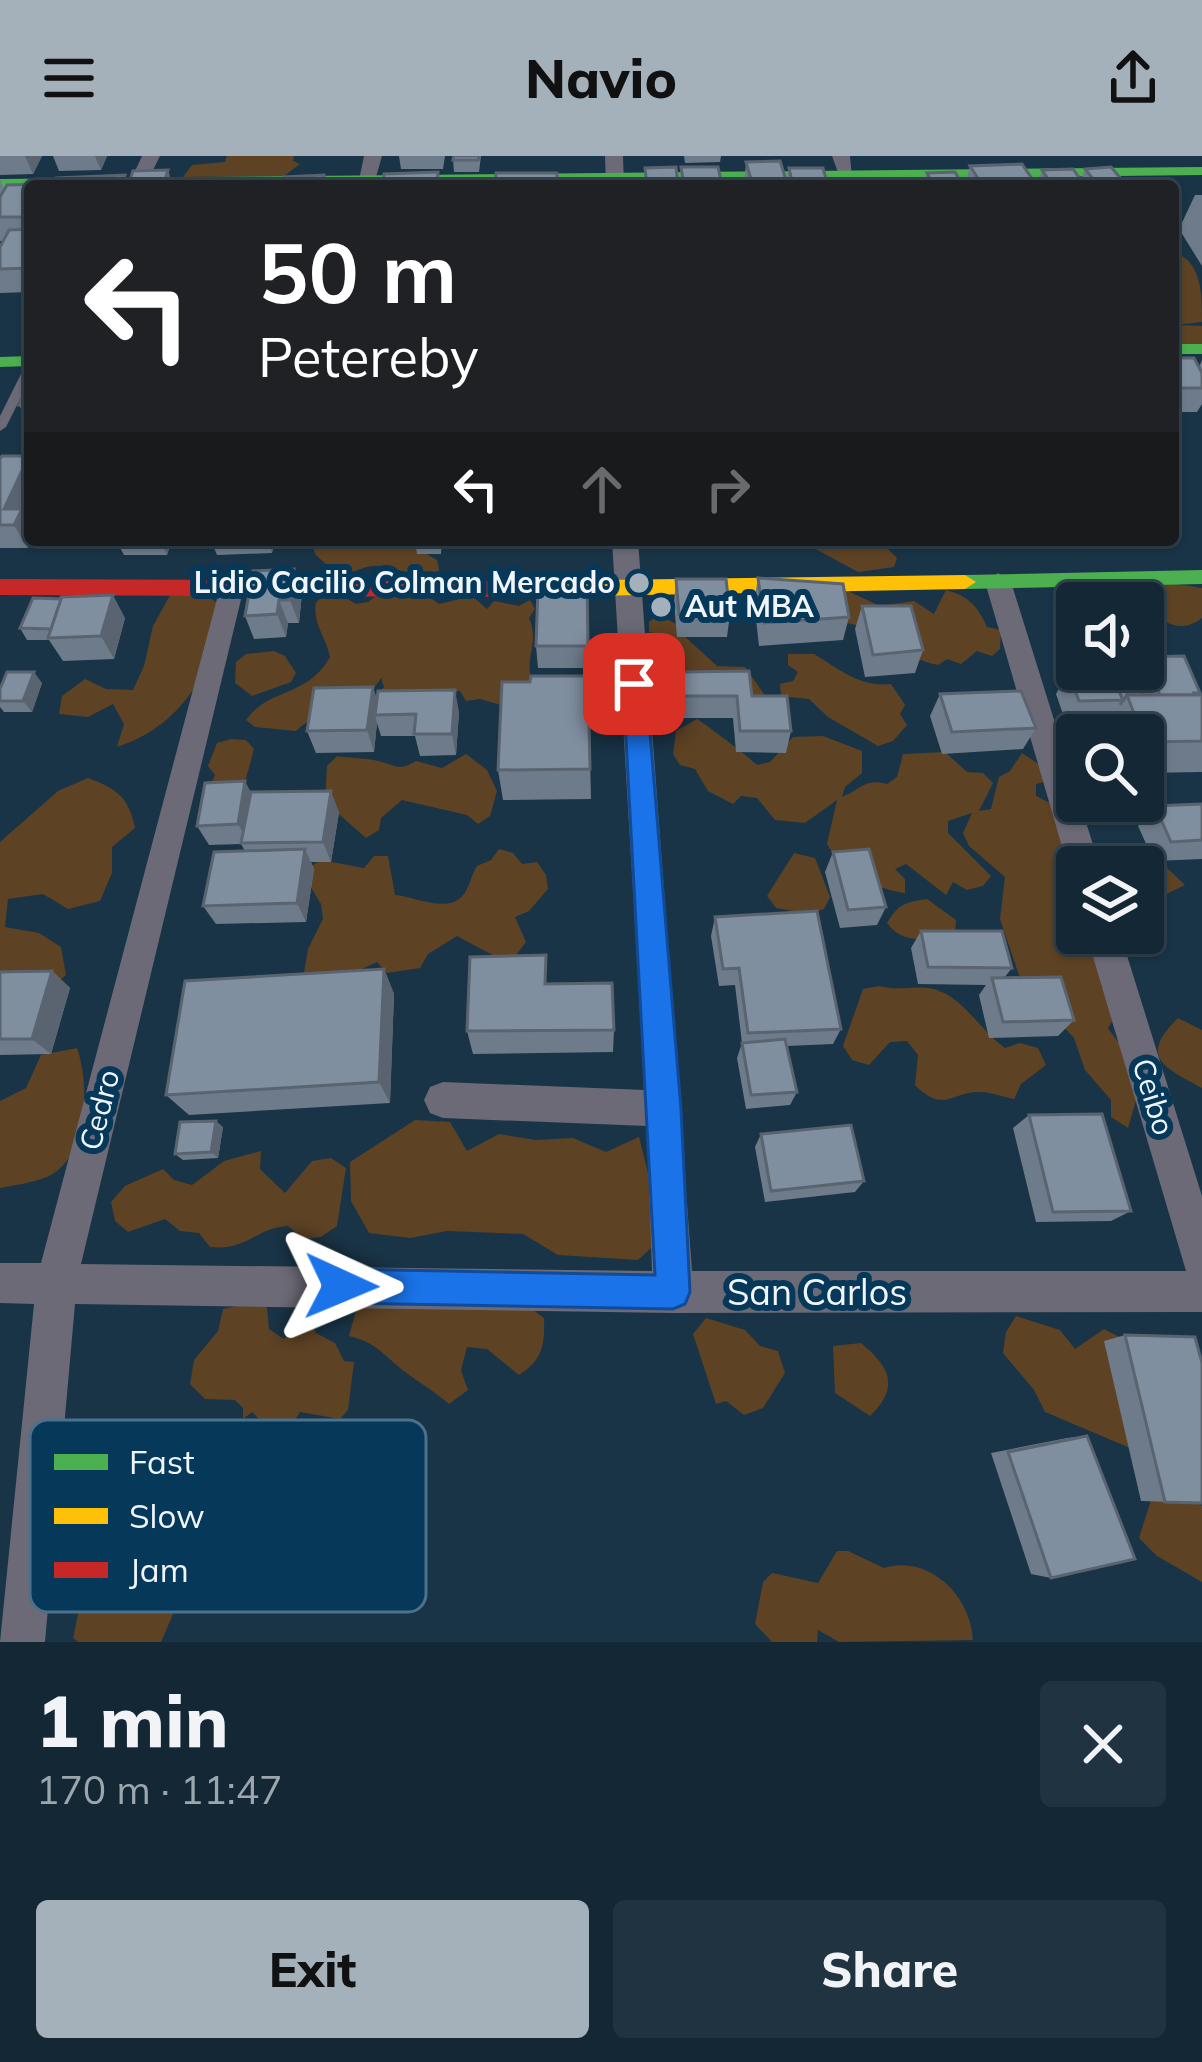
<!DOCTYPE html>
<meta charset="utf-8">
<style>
:root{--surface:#132735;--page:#203341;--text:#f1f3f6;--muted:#9da5ad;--line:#324450;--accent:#a4b1bb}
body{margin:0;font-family:Mulish,sans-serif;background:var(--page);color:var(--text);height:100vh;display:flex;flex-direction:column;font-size:45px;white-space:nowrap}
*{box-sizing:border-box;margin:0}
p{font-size:39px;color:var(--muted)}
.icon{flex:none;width:66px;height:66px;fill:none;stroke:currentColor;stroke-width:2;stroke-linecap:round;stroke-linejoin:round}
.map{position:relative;height:1486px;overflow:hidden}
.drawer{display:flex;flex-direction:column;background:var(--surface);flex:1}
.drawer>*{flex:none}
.banner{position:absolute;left:24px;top:24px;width:1155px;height:366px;border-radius:12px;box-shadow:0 3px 9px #0004,0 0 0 3px var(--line);background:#202124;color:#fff;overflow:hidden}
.tools{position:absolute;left:1056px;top:426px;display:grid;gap:24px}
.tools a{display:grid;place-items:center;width:108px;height:108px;border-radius:12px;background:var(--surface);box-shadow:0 3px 9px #0004,0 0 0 3px var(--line);font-size:60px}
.pin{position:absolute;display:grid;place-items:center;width:102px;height:102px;color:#fff;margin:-51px;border-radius:24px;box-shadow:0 6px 18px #0006}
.me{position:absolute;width:132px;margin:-66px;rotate:91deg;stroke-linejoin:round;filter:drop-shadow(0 0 9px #0008)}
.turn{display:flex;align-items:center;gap:42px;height:252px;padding:0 36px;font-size:54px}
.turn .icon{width:156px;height:156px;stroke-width:2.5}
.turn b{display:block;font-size:84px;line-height:102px}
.lanes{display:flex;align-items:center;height:114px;padding:0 36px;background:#0003;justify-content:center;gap:60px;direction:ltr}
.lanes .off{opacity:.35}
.round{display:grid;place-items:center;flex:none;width:126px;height:126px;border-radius:12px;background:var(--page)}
.head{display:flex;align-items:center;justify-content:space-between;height:204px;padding:0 36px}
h1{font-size:72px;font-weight:800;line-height:90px}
.button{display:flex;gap:24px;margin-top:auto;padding:24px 36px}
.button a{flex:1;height:138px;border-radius:12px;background:var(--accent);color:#111;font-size:48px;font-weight:800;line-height:138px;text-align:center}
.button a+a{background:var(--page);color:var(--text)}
header{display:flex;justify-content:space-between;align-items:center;height:156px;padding:0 36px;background:var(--accent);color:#111;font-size:54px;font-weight:800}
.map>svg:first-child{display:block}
</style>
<header><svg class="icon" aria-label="menu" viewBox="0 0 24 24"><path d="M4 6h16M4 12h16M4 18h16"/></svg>Navio<svg class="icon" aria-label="share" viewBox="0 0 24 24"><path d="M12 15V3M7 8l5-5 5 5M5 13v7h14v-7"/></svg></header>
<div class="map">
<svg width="1202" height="1486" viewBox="0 0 1202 1486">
<rect width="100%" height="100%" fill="#193447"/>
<g fill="#5d4224">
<polygon points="227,0 294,0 293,5 300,8 284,20 183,21 192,9 225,6"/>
<path d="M1173,96C1202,105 1202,137 1202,166L1175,169L1202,170V196L1177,197L1173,219Z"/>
<path d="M311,384H402L437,404L441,422C397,423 385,393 342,423L315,398Z"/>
<polygon points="799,384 879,384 897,402 894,411 858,416"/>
<path d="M1165,426L1202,432V462C1176,483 1151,458 1137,440Z"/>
<path d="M175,430L199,433L216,446C220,513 180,571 117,591L124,568L113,548L88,561L59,558L62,540L85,523L106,533L133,534L144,510L153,470Z"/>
<path d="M837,430L880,450L914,445L934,458L946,434C968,440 978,450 987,471L1001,474L1000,493L992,500L977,495L961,508L947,503L938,509C902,503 884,471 840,466Z"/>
<path d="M387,432L431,442L439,448L472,440L487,453L494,445L519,450L530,444L535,453L529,462C540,487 524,500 532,526L508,551L480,543L466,545L460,535L381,549L376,540L384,531L381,522C363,553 321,550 296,575L255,571L246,564C268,532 308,541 330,501C326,481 312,467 316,446C331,433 340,438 356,448L368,446Z"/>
<path d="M658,459L681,470L683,479L717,510L745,511L764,538C732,550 697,524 667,531L655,524L644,505L680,501L673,482L649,476V466Z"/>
<polygon points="274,495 285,500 296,517 291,526 252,540 235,527 236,506 246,498"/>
<path d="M788,498H814C838,512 860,532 891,528L905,549L900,558L907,569L893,585L878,590L828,561L809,543L781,540L780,528L793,525L798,516L788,509Z"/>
<path d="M697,563C704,567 753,604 757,609L770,606L793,581L823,580L862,595V617L845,631L842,641C861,634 864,622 887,628L897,621L903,598L945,596L967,616L983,617L993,627L979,655L991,653L999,621L1010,615L1022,597L1046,613L1048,625L1036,628V640L1050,647L1075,718L1066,726L1064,739L1077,752V777H1099L1107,818L1101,830L1113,845L1116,859L1108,872L1118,886L1135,895L1137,941L1128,972L1111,961V944L1085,914L1074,882L1021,825L1000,763L1005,721L969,690L963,677L972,657L948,665V677L991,720L983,730L967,734L953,726L946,739L906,708L895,713L905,723V737C876,734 841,714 827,688L837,644L805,667L775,664L757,642L741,640L733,648L708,635L695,613L680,609L673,598L676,575Z"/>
<polygon points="231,583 246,584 254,593 245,626 205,642 215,619 208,610 217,587"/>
<path d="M466,598L487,614L497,635L490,660L478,668L467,659L402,644L381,662L379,674L366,682L325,646L327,610L337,600C350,602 367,602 378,605C396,609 398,616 416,605L442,612Z"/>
<path d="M88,622C117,633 129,641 135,672L112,691V717L100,745L68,753L43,738L8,743L5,771L39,777L61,791L66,819L39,842L0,832V686L58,635Z"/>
<path d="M499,693L513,697L522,708L537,706L546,719L548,733L529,755L515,761L526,786L509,808L457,780L428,798L420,812L387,817L377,806L362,813L340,836L300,840L308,793L323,763L321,748L307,725L308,712L321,704L364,712L374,700H388L395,739C414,740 449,759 464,738C470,730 471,719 477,710L491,704Z"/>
<polygon points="794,697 815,702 830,741 824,753 809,758 776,752 767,740"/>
<polygon points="1114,698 1162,707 1185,729 1148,747 1143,745 1143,711 1113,711"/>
<path d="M927,743L956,764L955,777C929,782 905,791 887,767C898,748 906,746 927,743Z"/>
<path d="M879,830C897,835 911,830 928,832C961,836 980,875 1005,892L1020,887L1038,892L1046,909L1021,928L1014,943C1004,941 993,937 983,936C951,934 945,959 915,929L918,899L907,885L890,886L869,909L852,904L843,890L863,833Z"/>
<path d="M1178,862L1202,874V932C1166,912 1137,902 1178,862Z"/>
<path d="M77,892C90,929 89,1003 47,1021C32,1027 15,1029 0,1032V945L26,932L41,899Z"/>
<polygon points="415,964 450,966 467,995 499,978 536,984 573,982 606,996 639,981 664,1080 638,1104 558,1099 523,1078 447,1075 410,1082 369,1077 351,1045 350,1006"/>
<path d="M261,995L260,1013L285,1037L312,1005L331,1002L346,1012L337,1070L321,1081L303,1083L288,1070C255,1072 248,1095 210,1091L199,1077L180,1075L165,1063L128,1076L115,1065L111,1046L125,1030L163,1013L174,1024L192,1029L224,1005Z"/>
<path d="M369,1142L528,1150L544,1162C545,1190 542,1204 519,1219L487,1193L467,1191L461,1214L468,1234L449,1248C433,1234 415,1224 400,1212C381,1196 374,1186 349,1180L355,1158Z"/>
<polygon points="261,1145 267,1152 269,1173 284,1183 307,1159 316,1177 335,1187 344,1205 354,1206 348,1254 340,1263 300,1256 288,1275 277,1281 252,1256 243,1263 243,1252 235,1244 205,1243 190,1228 194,1204 218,1175 223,1153"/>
<polygon points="1016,1160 1060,1174 1075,1193 1104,1173 1125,1184 1130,1292 1045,1256 1034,1234 1003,1197 1006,1176"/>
<polygon points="706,1162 745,1174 760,1190 778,1195 785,1217 763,1252 744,1259 726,1245 716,1248 693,1178"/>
<path d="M861,1187C890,1211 900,1231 870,1260L835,1237L833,1190Z"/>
<polygon points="1177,1324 1202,1350 1202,1426 1157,1400 1139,1382 1152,1341"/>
<polygon points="157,1381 163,1404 160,1431 180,1442 161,1486 78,1486 73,1482 80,1449 103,1435 134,1386"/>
<path d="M837,1395H848L884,1412C928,1398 971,1439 973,1484L839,1486L818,1474L817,1486H772L755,1468L763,1426L772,1417L818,1427Z"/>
</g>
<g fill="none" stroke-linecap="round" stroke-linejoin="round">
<polygon fill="#6b6a76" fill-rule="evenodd" points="30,209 30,223 6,271 0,275 0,260 24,212"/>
<g fill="#6b6a76" fill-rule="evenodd">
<polygon points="142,0 160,0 145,30 133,30 130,26"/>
<polygon points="364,0 382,0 374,28 359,24"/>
<polygon points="605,0 623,0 624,30 606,30"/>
<polygon points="832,0 850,0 852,22 840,22"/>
<polygon points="612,384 638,384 692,1115 1186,1115 1086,777 1120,777 1202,1040 1202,1156 673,1157 75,1148 45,1486 0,1486 34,1148 0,1147 0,1107 41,1107 222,424 231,422 244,431 81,1108 652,1115 647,970 443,962 430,957 424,944 430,931 443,926 645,934"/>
<polygon points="998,417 1011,426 1100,711 1077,711 1077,722 1068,711 985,426"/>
</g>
<g fill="#4caf50" fill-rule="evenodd">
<polygon points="1202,11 1202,19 0,33 0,23"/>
<rect x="1173" y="188" width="29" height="10"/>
<polygon points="30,200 30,210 0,211 0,201"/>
<polygon points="1202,414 1202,428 965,433 954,426 965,419"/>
</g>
<polygon fill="#ffc107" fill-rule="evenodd" points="965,419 976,426 965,433 533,441 522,433 533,425"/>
<polygon fill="#c62828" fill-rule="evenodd" points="0,423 533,425 544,433 533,441 0,439"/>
</g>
<g fill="#6e7b8a">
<polygon points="0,0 42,0 33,18 0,19"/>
<polygon points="53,0 107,0 101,14 59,15"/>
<polygon points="399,0 445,0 443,13 401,13"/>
<polygon points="481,0 479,16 454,16 453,4"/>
<polygon points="684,0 721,0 720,6 685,7"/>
<polygon points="746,6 787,26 789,12 828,30 744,30"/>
<polygon points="970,10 1037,30 965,30"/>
<polygon points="1085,13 1127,30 1037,30 1042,14 1081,24"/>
<polygon points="927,17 963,30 923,30"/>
<polygon points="0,23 4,33 30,30 30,136 0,137 0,91 3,85 0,85"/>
<polygon points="1195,39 1202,39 1202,110 1179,73"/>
<polygon points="1173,202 1199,211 1202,204 1202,248 1197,256 1173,256"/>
<polygon points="30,223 30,269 19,249"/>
<polygon points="0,303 26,360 28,392 0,392"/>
<polygon points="45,384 107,384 105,388 48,388"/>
<polygon points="116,384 172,384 167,399 124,399"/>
<polygon points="211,384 275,384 272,397 217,399"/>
<polygon points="415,384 442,384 441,398 417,398"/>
<polygon points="682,384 734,384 733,388 682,389"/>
<polygon points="751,384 796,384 794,391 753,393"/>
<polygon points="294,413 302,437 299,467 288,467 286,481 254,483 245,460"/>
<polygon points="758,422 849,461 843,484 759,490 754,445"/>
<polygon points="676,423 730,458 727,481 677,481 674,447"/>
<polygon points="587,432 588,512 538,512 536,490"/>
<polygon points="61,443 125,462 114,503 63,505 49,484 27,484 20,472"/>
<polygon points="862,450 923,494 915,517 865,521 855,473"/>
<polygon points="1144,501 1200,537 1199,539 1202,537 1202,616 1143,617 1143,579 1108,579 1105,571 1112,559 1108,566 1066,567 1056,538 1068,515 1075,515 1077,511 1077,513 1132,513 1134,517 1136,513 1143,513"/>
<polygon points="681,516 752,540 791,575 786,597 736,596 733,562 681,562 679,538"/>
<polygon points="588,520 591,643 503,644 498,614 530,526"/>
<polygon points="42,527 32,556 4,556 0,551 0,533"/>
<polygon points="373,531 377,544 459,556 456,599 420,600 415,580 381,580 377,567 374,596 316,597 307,575"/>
<polygon points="940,538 1036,572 1023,593 942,598 930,560"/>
<polygon points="251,636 339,656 331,706 311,706 314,713 306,766 216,768 203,750 245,695 241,688 209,689 197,670"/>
<polygon points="1202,648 1202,703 1154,705 1138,670 1155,650"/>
<polygon points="833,696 886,751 877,769 840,772 825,716"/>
<polygon points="715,761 841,873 833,888 787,890 797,936 790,949 746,953 737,902 742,887 735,829 719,830 711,780"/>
<polygon points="921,775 1012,812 1004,822 1074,864 1058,880 989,882 979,839 986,829 918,828 911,792"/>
<polygon points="384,813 394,838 390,947 189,959 166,939"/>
<polygon points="52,815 70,832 51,898 0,899 0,816"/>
<polygon points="548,828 614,874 613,896 473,898 467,875"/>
<polygon points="1029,959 1131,1055 1111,1065 1036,1066 1013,972"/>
<polygon points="223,971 218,1002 183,1004 175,998"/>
<polygon points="761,978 864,1025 855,1036 765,1046 755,991"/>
<polygon points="1125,1179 1202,1347 1141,1345 1104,1185"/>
<polygon points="1087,1280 1051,1422 1031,1418 991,1297 1067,1282"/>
</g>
<g fill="#5a6470">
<polygon points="25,0 42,0 33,18"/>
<polygon points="95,0 107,0 101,14"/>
<polygon points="168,14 173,30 163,30"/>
<polygon points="29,300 30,351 26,360 30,367 30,384 32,384 28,392 4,353"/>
<polygon points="160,384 172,384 167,399"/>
<polygon points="268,384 275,384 272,397"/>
<polygon points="294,413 302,437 299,467 290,444"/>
<polygon points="113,439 125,462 114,503 101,480"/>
<polygon points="279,444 288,467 286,481 277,458"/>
<polygon points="34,516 42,527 32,556 23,545"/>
<polygon points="373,531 379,553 375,559 377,567 374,596 367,574"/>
<polygon points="455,534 459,556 456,599 452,578"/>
<polygon points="245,625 256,646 249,688 238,668"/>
<polygon points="331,635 339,656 331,706 323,686"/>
<polygon points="305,693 314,713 306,766 297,747"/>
<polygon points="384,813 394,838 390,947 379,926"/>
<polygon points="52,815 70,832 51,898 32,883"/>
<polygon points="216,965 223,971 218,1002 211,996"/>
</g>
<g fill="#808fa0" stroke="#5a6470" stroke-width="3">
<polygon points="454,0 479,0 478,4 453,4"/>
<polygon points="780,5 788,30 753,30 746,6"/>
<polygon points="1022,8 1037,30 983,30 970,10"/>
<polygon points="676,11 678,30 647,30 645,12"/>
<polygon points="681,11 718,11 722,30 684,30"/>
<polygon points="1111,11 1127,30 1099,30 1085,13"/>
<polygon points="789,12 823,12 828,30 793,30"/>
<polygon points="1073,13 1085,30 1053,30 1042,14"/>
<polygon points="168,14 163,30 128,30 133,15"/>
<polygon points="438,16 437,30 383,30 384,18"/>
<polygon points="955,16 963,30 934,30 927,17"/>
<polygon points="496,17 557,17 557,30 495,30"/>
<polygon points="125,19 122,30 53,30 56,22"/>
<polygon points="324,19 324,30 283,30 284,21"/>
<polygon points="46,28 45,30 30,30 29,61 0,61 0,41 7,29"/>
<polygon points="30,73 30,112 0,113 0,91 9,74"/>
<polygon points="1173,202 1194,202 1202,217 1202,232 1173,232"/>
<polygon points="30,223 30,249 19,249"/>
<polygon points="2,300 29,300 4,353 22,353 14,369 0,369 0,303"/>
<polygon points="294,413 290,444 279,444 277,458 245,460 253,415"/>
<polygon points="758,422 843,428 849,461 764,467"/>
<polygon points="676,423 726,423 730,458 679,458"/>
<polygon points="538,432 587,432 588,490 536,490"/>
<polygon points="113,439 101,480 48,482 61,441"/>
<polygon points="33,442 61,443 51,473 20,472"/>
<polygon points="862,450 911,450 923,494 873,499"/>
<polygon points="1184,500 1200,537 1194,537 1195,539 1160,539 1144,501"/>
<polygon points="1087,513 1110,513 1123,544 1079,545 1068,515 1088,515"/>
<polygon points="1110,513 1132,513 1143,539 1127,539 1120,549 1123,544"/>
<polygon points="749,515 752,540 787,540 791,575 740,575 737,540 683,540 681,516"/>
<polygon points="7,516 34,516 23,545 0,545 0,533"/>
<polygon points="531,520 588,520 590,613 498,614 502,526 530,526"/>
<polygon points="373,531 367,574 307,575 314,532"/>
<polygon points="455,534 452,578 414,578 416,558 375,559 378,535"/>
<polygon points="1021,535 1036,572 952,576 940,538"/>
<polygon points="1127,539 1202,539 1202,585 1145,586"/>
<polygon points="245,625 238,668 197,670 205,627"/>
<polygon points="331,635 323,686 241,687 251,636"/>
<polygon points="1202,648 1202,684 1171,686 1155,650"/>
<polygon points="305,693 297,747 203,750 214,696"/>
<polygon points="869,693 886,751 848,754 833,696"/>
<polygon points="817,755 841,873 748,877 739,812 723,813 715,761"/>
<polygon points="921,775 1002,775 1012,812 928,811"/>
<polygon points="546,799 545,828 612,827 614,874 467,875 470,801"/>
<polygon points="384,813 379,926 166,939 185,825"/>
<polygon points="52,815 32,883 0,883 0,816"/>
<polygon points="1061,821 1074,864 1003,866 992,822"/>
<polygon points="785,883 797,936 751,939 742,887"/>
<polygon points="1102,958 1131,1055 1053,1056 1029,959"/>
<polygon points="216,965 211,996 175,998 180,966"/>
<polygon points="851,969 864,1025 771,1035 761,978"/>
<polygon points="1125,1179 1195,1181 1202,1207 1202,1347 1165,1346"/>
<polygon points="1087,1280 1135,1403 1051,1422 1008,1296"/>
</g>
<polygon fill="#1a73e8" stroke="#114b97" stroke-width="3" points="634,519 646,528 681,953 690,1136 685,1148 673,1153 341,1147 329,1142 324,1130 329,1118 341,1113 655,1119 623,528"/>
<g fill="#a4b1bb" stroke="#06385a" stroke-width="4.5">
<circle cx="639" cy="427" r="12"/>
<circle cx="661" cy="451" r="12"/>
</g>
<g text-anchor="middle" stroke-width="12" stroke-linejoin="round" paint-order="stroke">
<g font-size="30" font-weight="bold" fill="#eff5fa" stroke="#06385a" text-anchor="end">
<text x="615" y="437">Lidio Cacilio Colman Mercado</text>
<text x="685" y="461" text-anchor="start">Aut MBA</text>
</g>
<g font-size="30" fill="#eff5fa" stroke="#06385a">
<text transform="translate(1153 941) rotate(73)" y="10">Ceibo</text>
<text transform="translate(100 954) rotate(-76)" y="10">Cedro</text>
</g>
<g font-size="36" fill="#eff5fa" stroke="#06385a">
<text x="817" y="1149">San Carlos</text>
</g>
</g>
<rect x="30" y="1264" width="396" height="192" rx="18" fill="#06385a" stroke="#4c718a" stroke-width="3"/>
<rect x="54" y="1298" width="54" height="16" fill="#4caf50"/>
<rect x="54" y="1352" width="54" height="16" fill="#ffc107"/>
<rect x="54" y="1406" width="54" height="16" fill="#c62828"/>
<g font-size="33" fill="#eff5fa">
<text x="129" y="1318">Fast</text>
<text x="129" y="1372">Slow</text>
<text x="129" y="1426">Jam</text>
</g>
</svg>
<div class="tools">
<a><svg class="icon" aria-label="sound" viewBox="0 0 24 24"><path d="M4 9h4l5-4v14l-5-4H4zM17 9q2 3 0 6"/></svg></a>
<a><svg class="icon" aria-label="search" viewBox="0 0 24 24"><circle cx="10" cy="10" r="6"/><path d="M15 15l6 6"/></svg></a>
<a><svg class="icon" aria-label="layers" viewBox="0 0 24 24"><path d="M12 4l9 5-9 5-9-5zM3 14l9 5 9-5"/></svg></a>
</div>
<div class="pin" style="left:634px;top:528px;background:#d93025"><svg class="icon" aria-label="arrive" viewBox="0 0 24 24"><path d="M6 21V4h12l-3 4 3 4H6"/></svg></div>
<svg class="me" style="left:341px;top:1130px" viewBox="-20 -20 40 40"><path d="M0-17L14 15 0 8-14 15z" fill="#1a73e8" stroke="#fff" stroke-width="4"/></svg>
<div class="banner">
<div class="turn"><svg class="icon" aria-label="left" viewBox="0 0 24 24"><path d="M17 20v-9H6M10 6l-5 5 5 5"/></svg><div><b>50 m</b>Petereby</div></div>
<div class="lanes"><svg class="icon" aria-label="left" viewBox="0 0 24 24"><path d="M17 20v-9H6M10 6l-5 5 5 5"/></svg><svg class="icon off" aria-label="ahead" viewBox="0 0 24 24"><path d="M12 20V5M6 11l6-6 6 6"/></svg><svg class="icon off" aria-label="right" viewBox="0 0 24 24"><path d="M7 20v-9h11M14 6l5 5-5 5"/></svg></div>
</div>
</div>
<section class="drawer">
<div class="head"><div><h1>1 min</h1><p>170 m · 11:47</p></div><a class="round"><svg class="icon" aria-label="close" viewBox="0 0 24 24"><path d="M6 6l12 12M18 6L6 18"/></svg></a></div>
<div class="button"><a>Exit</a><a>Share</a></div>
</section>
